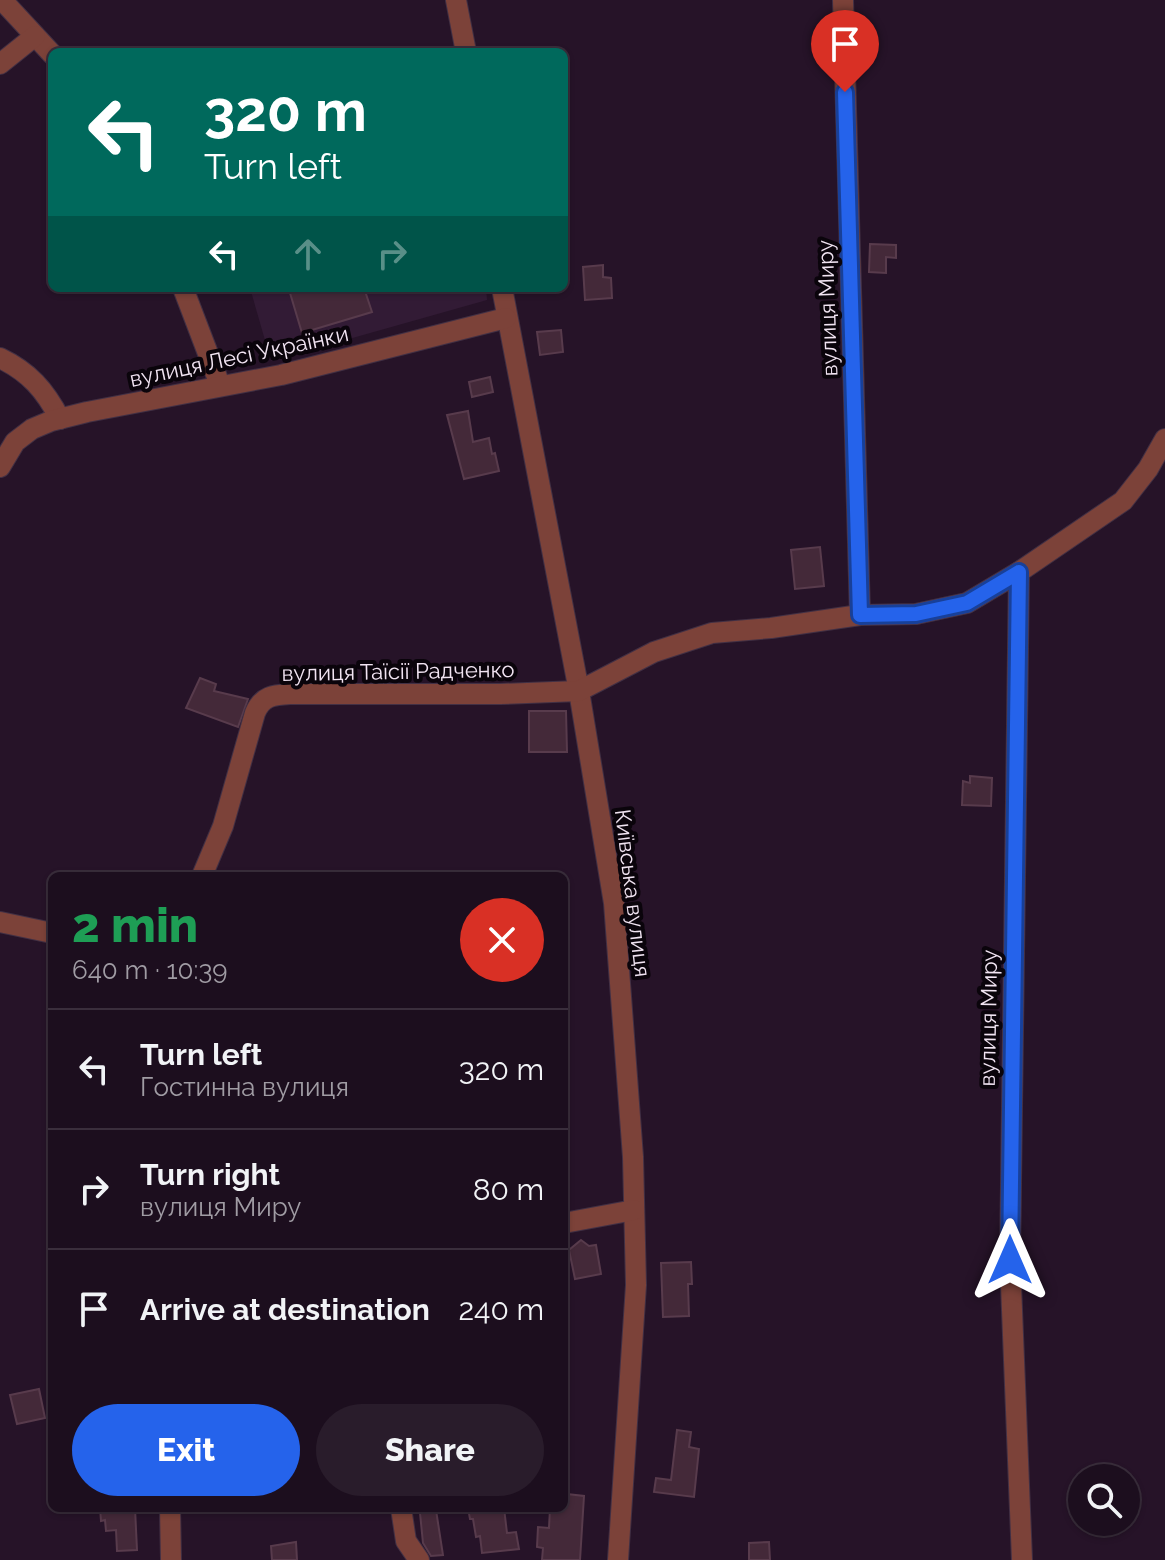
<!DOCTYPE html>
<meta charset="utf-8">
<style>
:root{--surface:#1c0e1e;--page:#291c2b;--text:#f1f3f6;--muted:#a09ca4;--line:#3a2e3c;--accent:#2563eb}
body{margin:0;font-family:Raleway,sans-serif;background:var(--page);color:var(--text);height:100vh;display:flex;flex-direction:column;font-size:30px;white-space:nowrap}
*{box-sizing:border-box;margin:0}
p{font-size:26px;color:var(--muted)}
.icon{flex:none;width:44px;height:44px;fill:none;stroke:currentColor;stroke-width:2;stroke-linecap:round;stroke-linejoin:round}
.map{position:relative;flex:1;overflow:hidden}
.sheet{position:absolute;left:48px;top:872px;width:520px;height:640px;display:flex;flex-direction:column;background:var(--surface);border-radius:12px;box-shadow:0 2px 6px #0004,0 0 0 2px var(--line)}
.sheet>*{flex:none}
.banner{position:absolute;left:48px;top:48px;width:520px;height:244px;border-radius:12px;box-shadow:0 2px 6px #0004,0 0 0 2px var(--line);background:#00695c;color:#fff;overflow:hidden}
.tools{position:absolute;left:1068px;top:1464px;display:grid;gap:16px}
.tools a{display:grid;place-items:center;width:72px;height:72px;border-radius:50%;background:var(--surface);box-shadow:0 2px 6px #0004,0 0 0 2px var(--line);font-size:40px}
.pin{position:absolute;display:grid;place-items:center;width:68px;height:68px;color:#fff;margin:-82px -34px;border-radius:50% 50% 50% 0;rotate:-45deg;box-shadow:0 0 8px #0007}
.pin .icon{rotate:45deg}
.me{position:absolute;width:88px;margin:-44px;rotate:0deg;stroke-linejoin:round;filter:drop-shadow(0 0 6px #0008)}
.turn{display:flex;align-items:center;gap:28px;height:168px;padding:0 24px;font-size:36px}
.turn .icon{width:104px;height:104px;stroke-width:2.5}
.turn b{display:block;font-size:56px;line-height:68px}
.lanes{display:flex;align-items:center;height:76px;padding:0 24px;background:#0003;justify-content:center;gap:40px;direction:ltr}
.lanes .off{opacity:.35}
.round{display:grid;place-items:center;flex:none;width:84px;height:84px;border-radius:42px;background:var(--page)}
.summary{display:flex;align-items:center;justify-content:space-between;height:136px;padding:0 24px}
h1{font-size:48px;font-weight:800;line-height:60px;color:#1e9e55}
.action{display:flex;gap:16px;margin-top:auto;padding:16px 24px}
.action a{flex:1;height:92px;border-radius:48px;background:var(--accent);color:#fff;font-size:32px;font-weight:800;line-height:92px;text-align:center}
.action a+a{background:var(--page);color:var(--text)}
ul{padding:0;list-style:none}
li{display:flex;align-items:center;gap:24px;height:120px;padding:0 24px;border-top:2px solid var(--line)}
li div{flex:1}
li b{display:block;font-size:30px}
li em{font-style:normal}
.map>svg:first-child{display:block}
</style>
<div class="map">
<svg width="1165" height="1560" viewBox="0 0 1165 1560">
<rect width="100%" height="100%" fill="#261328"/>
<polygon fill="#321b35" points="250,288 486,288 487,300 271,361"/>
<g fill="#442939" stroke="#583b4c" stroke-width="2">
<polygon points="870,244 896,245 896,258 886,257 886,273 869,272"/>
<polygon points="603,265 603,277 611,278 612,298 585,300 583,267"/>
<polygon points="308,288 364,288 372,312 302,333 290,293"/>
<polygon points="561,330 563,352 540,355 537,332"/>
<polygon points="490,377 493,392 472,397 469,382"/>
<polygon points="468,411 473,442 489,438 492,454 495,453 499,471 464,479 447,415"/>
<polygon points="820,547 824,586 795,589 791,550"/>
<polygon points="200,678 216,684 214,691 248,699 238,727 186,708"/>
<polygon points="529,711 566,711 567,752 529,752"/>
<polygon points="970,776 992,778 991,806 962,805 963,781 970,783"/>
<polygon points="581,1240 589,1246 596,1245 601,1274 575,1279 569,1250"/>
<polygon points="691,1262 692,1284 688,1284 689,1316 663,1317 661,1263"/>
<polygon points="39,1389 45,1418 17,1424 10,1395"/>
<polygon points="677,1430 691,1432 689,1447 699,1449 694,1497 654,1492 656,1478 671,1480"/>
<polygon points="567,1494 584,1496 580,1560 542,1560 543,1548 537,1547 538,1527 549,1528 550,1508 564,1508"/>
<polygon points="100,1508 135,1508 137,1550 117,1551 116,1530 106,1531 105,1520 101,1521"/>
<polygon points="468,1508 504,1508 507,1533 516,1532 519,1549 482,1553 480,1536 476,1537 473,1519 470,1519"/>
<polygon points="436,1510 443,1555 431,1556 423,1543 420,1513"/>
<polygon points="296,1542 297,1560 272,1560 271,1546"/>
<polygon points="769,1542 770,1560 749,1560 749,1543"/>
</g>
<g fill="none" stroke-linecap="round" stroke-linejoin="round">
<g stroke="#423044" stroke-width="22">
<g id="minor">
<polyline points="2,0 52,54"/>
<polyline points="456,0 466,52"/>
<polyline points="843,0 860,615"/>
<polyline points="0,64 35,36"/>
<polyline points="183,288 220,385"/>
<polyline points="502,288 579,691 614,903 633,1157 636,1285 618,1560"/>
<path d="M0,358C29,372 45,390 60,419"/>
<polyline points="0,467 15,442 32,429 51,421 87,412 281,375 506,318"/>
<polyline points="1019,572 1010,1260 1022,1560"/>
<path d="M202,876L223,826L255,713C262,696 273,695 290,694H500L579,691L654,652L712,633L771,628L860,615L916,614L967,603L1019,572L1123,501L1148,469L1165,439"/>
<polyline points="0,922 52,933"/>
<polyline points="564,1223 634,1210"/>
<polyline points="170,1508 171,1560"/>
<polyline points="401,1508 406,1541 419,1560"/>
</g>
</g>
<use href="#minor" stroke="#7c4239" stroke-width="20"/>
</g>
<g fill="none" stroke-linecap="round" stroke-linejoin="round">
<g stroke="#184099" stroke-width="20">
<polyline id="route" points="845,92 860,615 916,614 967,603 1019,572 1010,1260"/>
</g>
<use href="#route" stroke="#2563eb" stroke-width="14"/>
</g>
<g text-anchor="middle" stroke-width="8" stroke-linejoin="round" paint-order="stroke">
<g font-size="22" fill="#f1e4f2" stroke="#0a040b">
<text transform="translate(827 308) rotate(-92)" y="8">вулиця Миру</text>
<text transform="translate(239 356) rotate(-12)" y="8">вулиця Лесі Українки</text>
<text transform="translate(398 671) rotate(-1)" y="8">вулиця Таїсії Радченко</text>
<text transform="translate(633 893) rotate(83)" y="8">Київська вулиця</text>
<text transform="translate(988 1018) rotate(-89)" y="8">вулиця Миру</text>
</g>
</g>
</svg>
<div class="tools">
<a><svg class="icon" aria-label="search" viewBox="0 0 24 24"><circle cx="10" cy="10" r="6"/><path d="M15 15l6 6"/></svg></a>
</div>
<div class="pin" style="left:845px;top:92px;background:#d93025"><svg class="icon" aria-label="arrive" viewBox="0 0 24 24"><path d="M6 21V4h12l-3 4 3 4H6"/></svg></div>
<svg class="me" style="left:1010px;top:1260px" viewBox="-20 -20 40 40"><path d="M0-17L14 15 0 8-14 15z" fill="#2563eb" stroke="#fff" stroke-width="4"/></svg>
<div class="banner">
<div class="turn"><svg class="icon" aria-label="left" viewBox="0 0 24 24"><path d="M17 20v-9H6M10 6l-5 5 5 5"/></svg><div><b>320 m</b>Turn left</div></div>
<div class="lanes"><svg class="icon" aria-label="left" viewBox="0 0 24 24"><path d="M17 20v-9H6M10 6l-5 5 5 5"/></svg><svg class="icon off" aria-label="ahead" viewBox="0 0 24 24"><path d="M12 20V5M6 11l6-6 6 6"/></svg><svg class="icon off" aria-label="right" viewBox="0 0 24 24"><path d="M7 20v-9h11M14 6l5 5-5 5"/></svg></div>
</div>
<section class="sheet">
<div class="summary"><div><h1>2 min</h1><p>640 m · 10:39</p></div><a class="round" style="background:#d93025;color:#fff"><svg class="icon" aria-label="close" viewBox="0 0 24 24"><path d="M6 6l12 12M18 6L6 18"/></svg></a></div>
<ul>
<li><svg class="icon" aria-label="left" viewBox="0 0 24 24"><path d="M17 20v-9H6M10 6l-5 5 5 5"/></svg><div><b>Turn left</b><p>Гостинна вулиця</p></div><em>320 m</em></li>
<li><svg class="icon" aria-label="right" viewBox="0 0 24 24"><path d="M7 20v-9h11M14 6l5 5-5 5"/></svg><div><b>Turn right</b><p>вулиця Миру</p></div><em>80 m</em></li>
<li><svg class="icon" aria-label="arrive" viewBox="0 0 24 24"><path d="M6 21V4h12l-3 4 3 4H6"/></svg><div><b>Arrive at destination</b></div><em>240 m</em></li>
</ul>
<div class="action"><a>Exit</a><a>Share</a></div>
</section>
</div>
